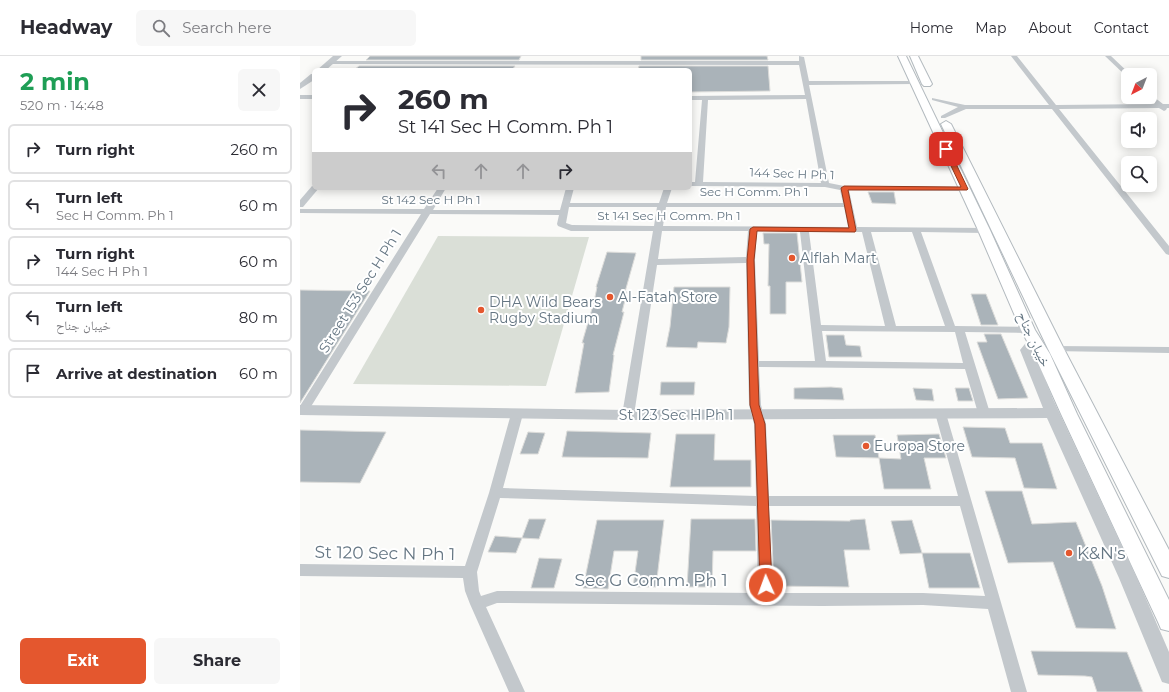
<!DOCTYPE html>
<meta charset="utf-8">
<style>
:root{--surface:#fff;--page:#f7f7f7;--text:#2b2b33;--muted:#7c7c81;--line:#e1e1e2;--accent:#e4572e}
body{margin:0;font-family:Montserrat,"Noto Naskh Arabic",sans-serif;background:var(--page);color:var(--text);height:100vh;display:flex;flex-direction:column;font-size:15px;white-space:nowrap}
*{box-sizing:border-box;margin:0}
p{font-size:13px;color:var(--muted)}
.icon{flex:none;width:22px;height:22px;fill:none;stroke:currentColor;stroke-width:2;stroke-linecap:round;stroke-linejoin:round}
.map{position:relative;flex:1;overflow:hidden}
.sheet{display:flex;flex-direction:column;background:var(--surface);width:300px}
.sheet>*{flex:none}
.top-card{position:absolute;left:12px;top:12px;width:380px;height:122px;border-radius:6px;box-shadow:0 2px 10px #0003;background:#fff;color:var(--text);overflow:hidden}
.needle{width:26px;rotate:222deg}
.controls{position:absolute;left:821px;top:12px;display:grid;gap:8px}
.controls a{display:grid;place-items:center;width:36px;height:36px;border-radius:6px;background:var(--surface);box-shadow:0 2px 10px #0003;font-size:20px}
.pin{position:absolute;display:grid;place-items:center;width:34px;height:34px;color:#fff;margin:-17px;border-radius:8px;box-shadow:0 2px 6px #0006}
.me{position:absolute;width:44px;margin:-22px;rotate:358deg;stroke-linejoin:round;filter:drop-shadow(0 0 3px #0008)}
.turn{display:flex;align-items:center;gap:14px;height:84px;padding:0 20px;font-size:18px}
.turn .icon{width:52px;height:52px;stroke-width:2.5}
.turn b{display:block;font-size:28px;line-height:34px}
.lanes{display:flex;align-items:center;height:38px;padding:0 20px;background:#0003;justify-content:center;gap:20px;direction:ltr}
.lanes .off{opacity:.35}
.round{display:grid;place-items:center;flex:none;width:42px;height:42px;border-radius:6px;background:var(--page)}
.head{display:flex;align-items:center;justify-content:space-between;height:68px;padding:0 20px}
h1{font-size:24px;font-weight:700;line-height:30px;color:#1e9e55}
.button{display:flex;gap:8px;margin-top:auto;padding:8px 20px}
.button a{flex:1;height:46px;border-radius:6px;background:var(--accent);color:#fff;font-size:16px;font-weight:700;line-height:46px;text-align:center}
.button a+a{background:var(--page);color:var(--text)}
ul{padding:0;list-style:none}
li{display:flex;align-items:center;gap:12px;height:50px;margin:0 8px 6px;padding:0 12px;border:2px solid var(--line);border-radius:6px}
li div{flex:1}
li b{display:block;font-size:15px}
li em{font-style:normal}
header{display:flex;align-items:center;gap:24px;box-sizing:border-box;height:56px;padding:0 20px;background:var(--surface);border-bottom:1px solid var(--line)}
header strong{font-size:19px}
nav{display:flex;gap:22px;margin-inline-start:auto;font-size:14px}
.search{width:280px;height:36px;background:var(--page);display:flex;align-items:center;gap:10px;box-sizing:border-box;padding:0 14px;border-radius:6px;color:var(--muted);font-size:15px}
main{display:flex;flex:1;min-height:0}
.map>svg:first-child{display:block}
</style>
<header>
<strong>Headway</strong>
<div class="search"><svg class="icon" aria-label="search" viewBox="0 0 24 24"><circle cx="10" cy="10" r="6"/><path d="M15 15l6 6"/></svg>Search here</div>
<nav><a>Home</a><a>Map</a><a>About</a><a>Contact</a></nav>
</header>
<main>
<section class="sheet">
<div class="head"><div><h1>2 min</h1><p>520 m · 14:48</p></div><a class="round"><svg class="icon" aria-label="close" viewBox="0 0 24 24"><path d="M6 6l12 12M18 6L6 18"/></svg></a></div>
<ul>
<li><svg class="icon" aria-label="right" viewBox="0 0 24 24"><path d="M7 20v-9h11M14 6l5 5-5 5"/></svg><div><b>Turn right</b></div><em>260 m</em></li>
<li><svg class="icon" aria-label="left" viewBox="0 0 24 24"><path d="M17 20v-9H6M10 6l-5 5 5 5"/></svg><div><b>Turn left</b><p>Sec H Comm. Ph 1</p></div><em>60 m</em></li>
<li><svg class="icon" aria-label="right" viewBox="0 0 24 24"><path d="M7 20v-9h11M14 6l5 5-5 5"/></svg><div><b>Turn right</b><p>144 Sec H Ph 1</p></div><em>60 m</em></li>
<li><svg class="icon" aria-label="left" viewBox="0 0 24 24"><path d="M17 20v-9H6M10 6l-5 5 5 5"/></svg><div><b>Turn left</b><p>خیبان جناح</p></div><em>80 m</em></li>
<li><svg class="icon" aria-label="arrive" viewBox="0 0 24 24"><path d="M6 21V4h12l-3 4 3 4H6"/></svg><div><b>Arrive at destination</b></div><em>60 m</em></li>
</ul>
<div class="button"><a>Exit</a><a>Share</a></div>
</section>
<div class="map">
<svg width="869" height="636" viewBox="0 0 869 636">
<rect width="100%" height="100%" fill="#fafaf8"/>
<polygon fill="#dadfd7" points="138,180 289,181 246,330 53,328"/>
<g fill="#aab3b9" stroke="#dcdcda">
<polygon points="70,0 221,0 219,4 66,4"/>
<polygon points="341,0 467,0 468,4 341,4"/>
<polygon points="59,10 215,10 212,14 54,14"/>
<polygon points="339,10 468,10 470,35 390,36 390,14 338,14"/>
<polygon points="568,136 594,136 596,148 572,147"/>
<polygon points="463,177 497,177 502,226 486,226 486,258 470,258 470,230 468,230 469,188 464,188"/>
<polygon points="307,196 336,197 325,236 327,236 322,256 324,256 313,299 314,299 309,336 275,337 284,287 282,287 294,246 297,231 296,231"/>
<polygon points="374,231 430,231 429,271 426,287 398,286 397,292 366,291 370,271"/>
<polygon points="0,234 70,235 0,347"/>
<polygon points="671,238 686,238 698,269 681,269"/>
<polygon points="684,278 701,278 728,342 698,343 677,286 687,286"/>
<polygon points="526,279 544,279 546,289 560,290 562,301 529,301"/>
<polygon points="361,326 395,326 394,339 360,339"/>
<polygon points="531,331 542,332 544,344 494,343 494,332"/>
<polygon points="613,332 632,333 634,345 616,344"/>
<polygon points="655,332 669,332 673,345 658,345"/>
<polygon points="663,371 705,372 710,387 742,387 757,433 724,432 715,402 672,401"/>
<polygon points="0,374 86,376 60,427 0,426"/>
<polygon points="267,375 351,377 348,402 262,401"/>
<polygon points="228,376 245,377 238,398 220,398"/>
<polygon points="376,378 415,378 414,404 451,404 451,431 370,431"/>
<polygon points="639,378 646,402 624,402 631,433 584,433 579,402 601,403 597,379"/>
<polygon points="533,379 575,379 579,402 536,401"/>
<polygon points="685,435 722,435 732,468 776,466 802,530 816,573 776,572 753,506 708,507"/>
<polygon points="229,463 246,463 239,483 222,482"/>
<polygon points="391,463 455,463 456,495 413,495 412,531 387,531"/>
<polygon points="565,463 570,494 544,494 549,531 474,530 471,464 550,465 550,464"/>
<polygon points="297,464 364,464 356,531 333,531 338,495 314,495 308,533 283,532"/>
<polygon points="612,464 622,497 600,498 591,465"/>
<polygon points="195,480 222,482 216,497 188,496"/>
<polygon points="622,497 670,497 680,532 629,532"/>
<polygon points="239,502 262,503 254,532 231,532"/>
<polygon points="731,595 827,596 843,636 797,636 792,621 785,620 738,619"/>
</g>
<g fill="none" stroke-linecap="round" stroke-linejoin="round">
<g stroke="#b3babf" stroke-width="2">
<g id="secondary">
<polygon points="598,0 606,0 690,174 735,274 750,298 777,358 869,544 869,575 861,573 858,566 761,358 734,298 721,274 678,174"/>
<polygon points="610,0 618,0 632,28 630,30 624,30 622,28"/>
<polygon points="646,65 651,68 764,293 869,494 869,522 862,520 748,293 641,68"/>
</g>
</g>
<g fill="#c3c8cc" fill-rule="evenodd">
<path d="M499,0L504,1L509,25H616L617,26L614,28L509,29L529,127L544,130L668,131V135H665L549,134L557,171L687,172L688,174L687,176L684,177L621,176L655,270L728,271L733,274L728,277L665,276L690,357L688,360H680L678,357L665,313L459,311L461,349L466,368L469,440H658L635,357L637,354H645L727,636H711L688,553L623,549L522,550L197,547L186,551L225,636H209L170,548L165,535L163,522L0,520V508L165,510L189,437L211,358L213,355H221L223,358L203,432L456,440L454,368L449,349L446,207L357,209L334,359L332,362H324L322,359L353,175H271L258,170L257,168L259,159L130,158L7,357H0V350L121,158L0,157V153H124L138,132H146L133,154H260L266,132H274L270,147H359L364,132H372L367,147H543L540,134L525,131L390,130V126H395L402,44H390V40L505,39L499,9L31,8L29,7V5H499ZM506,43L521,127L403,126L408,44ZM269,151H357L354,170L272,169L266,167ZM366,151H544L548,171L363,170ZM362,175H448L446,201L358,203ZM457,175L500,176L515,305H459L455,204ZM509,176H562L585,270L521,269ZM571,176H612L645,270H596ZM522,275L655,276L663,307L526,305ZM200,442L456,450L458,537L197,535L181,540L179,535L177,516ZM469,450H660L685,540L623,537H473Z"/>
<polygon points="711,0 717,0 756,49 855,48 847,41 850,41 850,38 863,48 869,48 869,52 867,52 866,54 864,55 859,52 759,53 869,190 869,199 866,198 752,53 666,53 645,62 641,62 641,60 658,51 632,44 632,42 665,49 749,49"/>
<polygon points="805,0 811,0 831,19 826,20"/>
<rect x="0" y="39" width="14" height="4"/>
<polygon points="12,130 19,132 3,151 0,151 0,144"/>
<polygon points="756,290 869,291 869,297 752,295 751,293 752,291"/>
</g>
<g fill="#c3c8cc" fill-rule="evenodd">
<polygon points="33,0 42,0 26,14 17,14"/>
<polygon points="11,18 14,18 14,24 0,33 0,27"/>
<polygon points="734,282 739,283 741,286 734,294 753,343 837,522 869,596 869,628 862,626 819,522 747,362 328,364 0,359 0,349 328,354 743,352 720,294 729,283"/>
</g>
<use href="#secondary" fill="#fff" fill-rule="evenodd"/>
</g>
<polygon fill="#e4572e" stroke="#94391e" points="646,91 649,93 668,133 667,134 548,134 556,174 555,176 457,175 454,204 459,349 465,368 472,529 470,532 466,534 462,532 460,529 455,368 450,349 447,204 450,173 453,171 549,172 541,132 544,130 661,131 643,93"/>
<g fill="#e4572e" stroke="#fff" stroke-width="1.5">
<circle cx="492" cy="202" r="4"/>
<circle cx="310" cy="241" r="4"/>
<circle cx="181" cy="254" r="4"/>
<circle cx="566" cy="390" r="4"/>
<circle cx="769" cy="497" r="4"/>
</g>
<g text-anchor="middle" stroke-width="4" stroke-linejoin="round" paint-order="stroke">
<g font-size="12" fill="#657683" stroke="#fff">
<text transform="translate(492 118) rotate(2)" y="4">144 Sec H Ph 1</text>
<text x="454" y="140">Sec H Comm. Ph 1</text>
<text x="131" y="148">St 142 Sec H Ph 1</text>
<text x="369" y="164">St 141 Sec H Comm. Ph 1</text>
</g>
<g font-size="14" fill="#657683" stroke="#fff" text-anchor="start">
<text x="500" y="207">Alflah Mart</text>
<text x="318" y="246">Al-Fatah Store</text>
<text x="189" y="251">DHA Wild Bears<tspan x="189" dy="16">Rugby Stadium</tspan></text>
<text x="574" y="395">Europa Store</text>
</g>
<g font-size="14" fill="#657683" stroke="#fff">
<text transform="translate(60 235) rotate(-58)" y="5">Street 153 Sec H Ph 1</text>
<text transform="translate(734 283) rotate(64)" y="5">خیبان جناح</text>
<text x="376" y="364">St 123 Sec H Ph 1</text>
</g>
<g font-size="17" fill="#657683" stroke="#fff">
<text transform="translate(85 497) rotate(1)" y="6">St 120 Sec N Ph 1</text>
<text x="351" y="530">Sec G Comm. Ph 1</text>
</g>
<g font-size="17" fill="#657683" stroke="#fff" text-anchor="start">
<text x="777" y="503">K&amp;N's</text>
</g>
</g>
</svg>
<div class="controls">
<a><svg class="needle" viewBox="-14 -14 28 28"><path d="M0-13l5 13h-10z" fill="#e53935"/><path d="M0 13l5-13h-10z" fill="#7c7c81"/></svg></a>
<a><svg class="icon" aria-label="sound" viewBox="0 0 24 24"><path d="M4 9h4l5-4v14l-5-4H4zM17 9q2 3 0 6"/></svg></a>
<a><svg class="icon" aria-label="search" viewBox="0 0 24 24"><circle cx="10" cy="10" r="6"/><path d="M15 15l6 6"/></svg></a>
</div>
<div class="pin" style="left:646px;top:93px;background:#d93025"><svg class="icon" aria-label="arrive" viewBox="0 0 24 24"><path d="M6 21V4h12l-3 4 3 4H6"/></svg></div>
<svg class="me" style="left:466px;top:529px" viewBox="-20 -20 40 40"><circle r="17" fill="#e4572e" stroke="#fff" stroke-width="3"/><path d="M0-11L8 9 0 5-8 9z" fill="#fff"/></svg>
<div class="top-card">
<div class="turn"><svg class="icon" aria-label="right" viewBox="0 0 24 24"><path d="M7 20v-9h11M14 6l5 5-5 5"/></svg><div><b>260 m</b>St 141 Sec H Comm. Ph 1</div></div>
<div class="lanes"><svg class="icon off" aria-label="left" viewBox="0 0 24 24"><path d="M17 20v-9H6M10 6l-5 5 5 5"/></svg><svg class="icon off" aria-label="ahead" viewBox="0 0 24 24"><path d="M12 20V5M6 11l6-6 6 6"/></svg><svg class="icon off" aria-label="ahead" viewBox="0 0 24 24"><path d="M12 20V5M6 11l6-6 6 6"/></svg><svg class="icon" aria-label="right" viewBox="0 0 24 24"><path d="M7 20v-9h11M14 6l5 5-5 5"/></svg></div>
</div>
</div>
</main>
